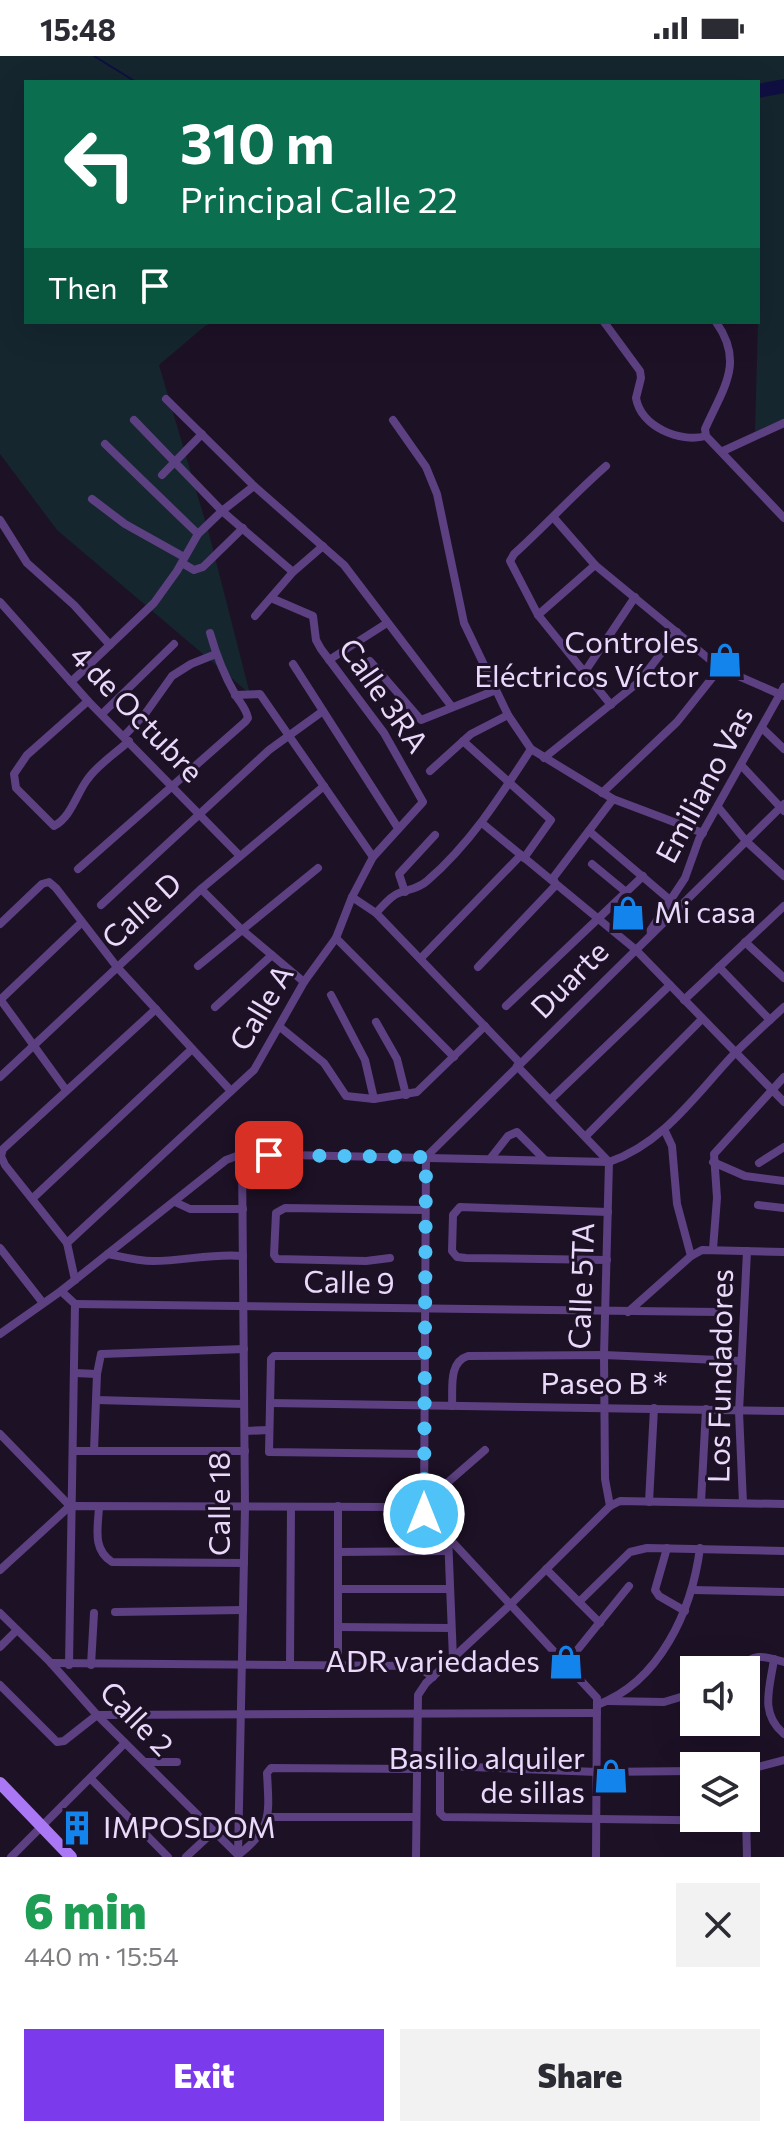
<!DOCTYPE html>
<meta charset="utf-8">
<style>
:root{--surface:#fff;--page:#f2f2f3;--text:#2b2b33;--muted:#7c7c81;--accent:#7c3aed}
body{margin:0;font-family:Commissioner,sans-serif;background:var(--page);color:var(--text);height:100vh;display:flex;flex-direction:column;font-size:30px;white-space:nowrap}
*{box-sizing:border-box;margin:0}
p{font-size:26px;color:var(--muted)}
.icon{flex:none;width:44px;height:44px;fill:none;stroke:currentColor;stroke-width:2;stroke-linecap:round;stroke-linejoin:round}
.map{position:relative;height:1801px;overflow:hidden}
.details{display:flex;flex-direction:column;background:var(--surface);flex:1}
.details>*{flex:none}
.top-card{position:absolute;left:24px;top:24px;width:736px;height:244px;border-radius:0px;box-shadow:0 8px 32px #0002;background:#0b6e4f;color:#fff;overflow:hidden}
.controls{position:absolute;left:680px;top:1600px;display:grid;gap:16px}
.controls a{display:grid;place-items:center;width:80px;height:80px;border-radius:0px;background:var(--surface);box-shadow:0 8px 32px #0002;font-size:40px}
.pin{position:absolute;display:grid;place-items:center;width:68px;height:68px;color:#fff;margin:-34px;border-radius:16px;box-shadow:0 4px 12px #0006}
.me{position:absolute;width:88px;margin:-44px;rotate:0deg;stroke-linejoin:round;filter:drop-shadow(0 0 6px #0008)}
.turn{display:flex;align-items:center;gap:28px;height:168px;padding:0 24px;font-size:36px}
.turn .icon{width:104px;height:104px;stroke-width:2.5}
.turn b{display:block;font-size:56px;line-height:68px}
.then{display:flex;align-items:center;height:76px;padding:0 24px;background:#0003;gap:16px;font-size:30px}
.round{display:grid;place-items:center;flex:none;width:84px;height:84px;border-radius:0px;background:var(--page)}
.head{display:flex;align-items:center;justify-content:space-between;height:136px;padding:0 24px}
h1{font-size:48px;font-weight:800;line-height:60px;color:#1e9e55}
.primary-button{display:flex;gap:16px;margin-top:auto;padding:16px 24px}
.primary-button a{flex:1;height:92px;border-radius:0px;background:var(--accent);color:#fff;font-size:32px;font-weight:800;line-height:92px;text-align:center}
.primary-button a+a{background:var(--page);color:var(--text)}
.status{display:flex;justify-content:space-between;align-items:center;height:56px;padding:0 40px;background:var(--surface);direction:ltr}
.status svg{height:22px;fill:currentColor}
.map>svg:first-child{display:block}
</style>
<div class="status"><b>15:48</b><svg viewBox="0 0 49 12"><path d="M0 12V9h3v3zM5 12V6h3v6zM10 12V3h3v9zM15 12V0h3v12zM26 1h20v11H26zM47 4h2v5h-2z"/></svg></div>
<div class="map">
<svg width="784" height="1801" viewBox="0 0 784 1801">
<rect width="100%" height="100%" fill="#1d1126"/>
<polygon fill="#15262f" points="0,0 784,0 784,370 755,375 758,266 758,26 26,26 26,266 213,266 205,270 159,309 209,478 250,638 57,474 0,398"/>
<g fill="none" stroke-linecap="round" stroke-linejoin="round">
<polyline stroke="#100f42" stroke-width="2" points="94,0 136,26"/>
<polyline stroke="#100f42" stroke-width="14" points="758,35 784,30"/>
<g stroke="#5c4081" stroke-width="8">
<path d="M604,266L640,315L641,322L636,342C641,371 680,387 706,380"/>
<path d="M716,266C745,307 723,332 705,373L706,380L784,462"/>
<polyline points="166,343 254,430 344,509 452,651"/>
<polyline points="134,364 222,455 293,516"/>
<polyline points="393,364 426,411 437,438 464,567 508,659 531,693 613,743 703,777"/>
<polyline points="105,388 198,478"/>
<polyline points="723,395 784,367"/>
<path d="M606,410C574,438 546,469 514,498L510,505L538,559L611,649"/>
<polyline points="162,419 202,378"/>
<polyline points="92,443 125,468 184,501"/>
<polyline points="554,462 595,509 720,612 784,640"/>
<polyline points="0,464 27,507 74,549 110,589"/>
<polyline points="182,507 194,514 203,511 243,472"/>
<polyline points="0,546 88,645 240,800"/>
<polyline points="538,559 595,509"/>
<polyline points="255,560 293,516 323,490"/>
<polyline points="329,604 387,567"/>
<polyline points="370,605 421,664 496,634"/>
<polyline points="293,608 398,772"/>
<polyline points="584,617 635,541"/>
<polyline points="71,626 154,547 177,515 198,478 222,455 254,430"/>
<polyline points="235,639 260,638 373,801"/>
<path d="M88,645L27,699L14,718L16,732L54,770C71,761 76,739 87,724C97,709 116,697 129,685"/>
<polyline points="102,658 174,588"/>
<polyline points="762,672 784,693"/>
<polyline points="124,680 145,658 172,620 191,608 216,598"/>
<polyline points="463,685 551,764 524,802"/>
<polyline points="544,702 640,625 677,576"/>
<polyline points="741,709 784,755"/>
<polyline points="430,715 471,678 508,659"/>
<polyline points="602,737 677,666 720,612"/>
<polyline points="718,751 746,785 784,820"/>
<polyline points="482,767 635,893 784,1046"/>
<polyline points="589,775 670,844"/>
<polyline points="592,808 626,836"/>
<path d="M78,813L245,666L248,662C246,652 240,647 235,638C224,619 216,598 210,577"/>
<polyline points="201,833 241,873 304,926"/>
<polyline points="405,836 399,818 435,779"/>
<polyline points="352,841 376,857 520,1007"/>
<polyline points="101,849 269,694 323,655"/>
<path d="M376,857C382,851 390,840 399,837C409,833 418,833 427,825C470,788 500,741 531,693"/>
<polyline points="0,868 42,828 49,826 56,832 117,911 231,1035"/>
<polyline points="650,875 685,822 699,783 784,631"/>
<polyline points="336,882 454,1001"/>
<polyline points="745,886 784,922"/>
<polyline points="421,902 521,799"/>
<polyline points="198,910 318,812"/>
<polyline points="478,911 556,829 553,822 613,743"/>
<polyline points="719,911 770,964"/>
<polyline points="331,939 365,1004 374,1043"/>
<polyline points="0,943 66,1034"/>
<polyline points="0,944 81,867"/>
<polyline points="684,944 784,850"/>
<polyline points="506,950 643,820"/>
<polyline points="215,951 272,899"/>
<polyline points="376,966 397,1003 406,1039"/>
<polyline points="280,971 324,1007 346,1040 374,1043 417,1036 485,970"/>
<polyline points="517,1010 609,1106"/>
<polyline points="0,1021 201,833 324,730"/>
<polyline points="550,1044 670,929"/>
<polyline points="664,1073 672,1090 677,1148 691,1200"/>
<polyline points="586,1080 702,963"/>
<polyline points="426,1101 784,748"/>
<polyline points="490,1103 508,1080 517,1076 545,1104"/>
<polyline points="609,1106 604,1299 605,1423 610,1450"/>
<polyline points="713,1106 745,1120 784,1125"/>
<polyline points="759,1107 784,1091"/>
<polyline points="33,1142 192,993"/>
<polyline points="175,1146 190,1153 243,1153"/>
<polyline points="758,1149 784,1152"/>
<polyline points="67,1187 254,1014 304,926 336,882 352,841 373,801 423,746 384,677 321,593 316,584 313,560 271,542"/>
<polyline points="0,1192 43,1247"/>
<polyline points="713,1193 717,1142 714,1098 784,1021"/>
<path d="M108,1198C123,1201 138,1205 153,1205C184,1205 213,1197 243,1200"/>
<polyline points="390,1202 366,1205 277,1203 274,1199 276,1157 285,1152 425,1154"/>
<polyline points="607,1204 466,1202 457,1201 452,1195 453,1159 460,1151 608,1156"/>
<polyline points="75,1224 67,1187 5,1109 1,1100 3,1093 156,953"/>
<polyline points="61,1235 75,1248 69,1609"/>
<polyline points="75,1248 719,1256"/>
<polyline points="628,1256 691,1200 702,1194 784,1196"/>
<path d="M0,1278L61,1235L226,1104L242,1098L609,1106C664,1087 696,1038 734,998C750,982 767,967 784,951"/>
<polyline points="74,1317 97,1318"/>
<polyline points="96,1344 244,1348"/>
<polyline points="270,1347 784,1355"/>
<path d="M452,1350C453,1333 448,1306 468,1300L604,1299L741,1305"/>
<polyline points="245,1375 269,1374"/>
<polyline points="0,1378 70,1450"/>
<polyline points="73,1395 245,1395"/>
<polyline points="94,1395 97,1318 101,1298 244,1293"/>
<polyline points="424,1398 269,1396 271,1303 274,1300 425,1300"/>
<polyline points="649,1446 654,1352"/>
<polyline points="701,1446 706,1353"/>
<polyline points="424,1447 485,1394"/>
<polyline points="743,1447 739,1356 747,1195"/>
<path d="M99,1451C98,1472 92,1493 112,1506L244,1507"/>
<polyline points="424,1458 426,1101"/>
<polyline points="448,1480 453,1603"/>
<polyline points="667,1492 655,1534 659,1540 685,1555"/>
<polyline points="338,1496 448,1495"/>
<polyline points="546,1513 600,1567"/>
<polyline points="0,1514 70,1450 393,1451 412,1454 434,1466 597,1642 596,1801"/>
<polyline points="338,1533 450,1533"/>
<polyline points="693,1534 784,1536"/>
<polyline points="579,1546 630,1496 647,1492 784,1495"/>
<polyline points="115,1556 243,1554"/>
<polyline points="0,1557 51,1607 97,1659 238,1799"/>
<polyline points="338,1571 451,1572"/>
<polyline points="0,1591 17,1574"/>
<path d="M774,1603C770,1632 759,1657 784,1678"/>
<polyline points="51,1607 416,1610 433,1621"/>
<polyline points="290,1608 291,1451"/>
<polyline points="566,1608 629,1530"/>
<polyline points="91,1609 94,1557"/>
<polyline points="338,1609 338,1450"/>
<path d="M736,1614C754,1597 762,1599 784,1606"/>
<polyline points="0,1629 57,1686 64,1685 97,1659 597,1657"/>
<polyline points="608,1645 664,1646 694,1637"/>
<path d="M597,1649C660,1626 692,1554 700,1492"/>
<polyline points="145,1706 177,1706"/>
<polyline points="746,1714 784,1704"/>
<polyline points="694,1715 597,1716 445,1710 440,1713 440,1757 444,1761 746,1765"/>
<polyline points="91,1723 168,1801"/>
<polyline points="746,1759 747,1801"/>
<polyline points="269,1761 416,1761"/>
<polyline points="238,1799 245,1452 242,1098"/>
<path d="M238,1799C273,1773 269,1757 267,1717L271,1712L416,1713"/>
<polyline points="11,1801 125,1687"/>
<polyline points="186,1801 214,1775"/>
<polyline points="416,1801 418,1639 426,1627 511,1548 610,1450 620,1445 784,1448"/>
</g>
<polyline stroke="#ab78f5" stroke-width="12" points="0,1727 71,1801"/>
</g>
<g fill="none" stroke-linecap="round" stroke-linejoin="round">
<polyline stroke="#4fc3f7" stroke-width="14" stroke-dasharray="0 25.2" points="269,1099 426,1101 424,1458"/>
</g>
<defs>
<g id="shop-bare" transform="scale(2.76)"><path d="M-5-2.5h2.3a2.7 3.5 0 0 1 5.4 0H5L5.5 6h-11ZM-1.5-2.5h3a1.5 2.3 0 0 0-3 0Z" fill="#1484ed" stroke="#1d1126" stroke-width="2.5" paint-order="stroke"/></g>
<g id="building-bare" transform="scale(2.76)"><path d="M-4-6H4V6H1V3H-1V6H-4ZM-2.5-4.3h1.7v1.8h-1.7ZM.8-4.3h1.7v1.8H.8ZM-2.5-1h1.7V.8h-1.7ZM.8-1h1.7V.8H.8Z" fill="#1484ed" stroke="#1d1126" stroke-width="2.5" paint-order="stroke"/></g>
</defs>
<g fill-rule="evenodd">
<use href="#shop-bare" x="725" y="604"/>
<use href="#shop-bare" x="628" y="857"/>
<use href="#shop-bare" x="566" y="1606"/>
<use href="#shop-bare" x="611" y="1720"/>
<use href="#building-bare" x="77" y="1772"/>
</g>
<g text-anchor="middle" stroke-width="6" stroke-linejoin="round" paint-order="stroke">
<g font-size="30" fill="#ebd9fc" stroke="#1d1126" text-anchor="end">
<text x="699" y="597">Controles<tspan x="699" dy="34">Eléctricos Víctor</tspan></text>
<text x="654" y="867" text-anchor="start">Mi casa</text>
<text x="540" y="1616">ADR variedades</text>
<text x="585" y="1713">Basilio alquiler<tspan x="585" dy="34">de sillas</tspan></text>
<text x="103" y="1782" text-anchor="start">IMPOSDOM</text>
</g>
<g font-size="30" fill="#ebd9fc" stroke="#1d1126">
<text transform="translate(383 640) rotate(55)" y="10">Calle 3RA</text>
<text transform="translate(136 658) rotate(46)" y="10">4 de Octubre</text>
<text transform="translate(705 729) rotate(-62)" y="10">Emiliano Vas</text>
<text transform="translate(142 855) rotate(-43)" y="10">Calle D</text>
<text transform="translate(570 924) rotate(-45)" y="10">Duarte</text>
<text transform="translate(262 952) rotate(-59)" y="10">Calle A</text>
<text transform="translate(349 1227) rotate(1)" y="10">Calle 9</text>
<text transform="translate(582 1230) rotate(-88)" y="10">Calle 5TA</text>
<text transform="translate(721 1320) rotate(-89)" y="10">Los Fundadores</text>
<text x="604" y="1338">Paseo B *</text>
<text transform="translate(220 1448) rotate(-90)" y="10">Calle 18</text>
<text transform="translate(136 1663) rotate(46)" y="10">Calle 2</text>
</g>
</g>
</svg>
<div class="controls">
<a><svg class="icon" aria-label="sound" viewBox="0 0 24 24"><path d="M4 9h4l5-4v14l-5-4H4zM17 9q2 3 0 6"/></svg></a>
<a><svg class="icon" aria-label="layers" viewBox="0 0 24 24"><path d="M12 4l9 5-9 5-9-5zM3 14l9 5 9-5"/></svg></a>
</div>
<div class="pin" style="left:269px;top:1099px;background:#d93025"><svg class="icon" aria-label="arrive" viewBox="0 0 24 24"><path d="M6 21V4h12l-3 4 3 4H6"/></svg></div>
<svg class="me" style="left:424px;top:1458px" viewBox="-20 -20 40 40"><circle r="17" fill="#4fc3f7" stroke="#fff" stroke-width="3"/><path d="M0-11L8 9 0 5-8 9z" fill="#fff"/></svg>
<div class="top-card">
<div class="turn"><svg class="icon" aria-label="left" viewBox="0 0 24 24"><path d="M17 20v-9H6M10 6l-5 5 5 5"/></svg><div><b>310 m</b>Principal Calle 22</div></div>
<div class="then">Then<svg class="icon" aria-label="arrive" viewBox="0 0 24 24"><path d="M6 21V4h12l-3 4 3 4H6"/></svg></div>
</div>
</div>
<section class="details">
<div class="head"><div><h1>6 min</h1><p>440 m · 15:54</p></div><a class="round"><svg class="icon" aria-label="close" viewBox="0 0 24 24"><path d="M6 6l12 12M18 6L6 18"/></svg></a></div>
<div class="primary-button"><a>Exit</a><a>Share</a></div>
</section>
